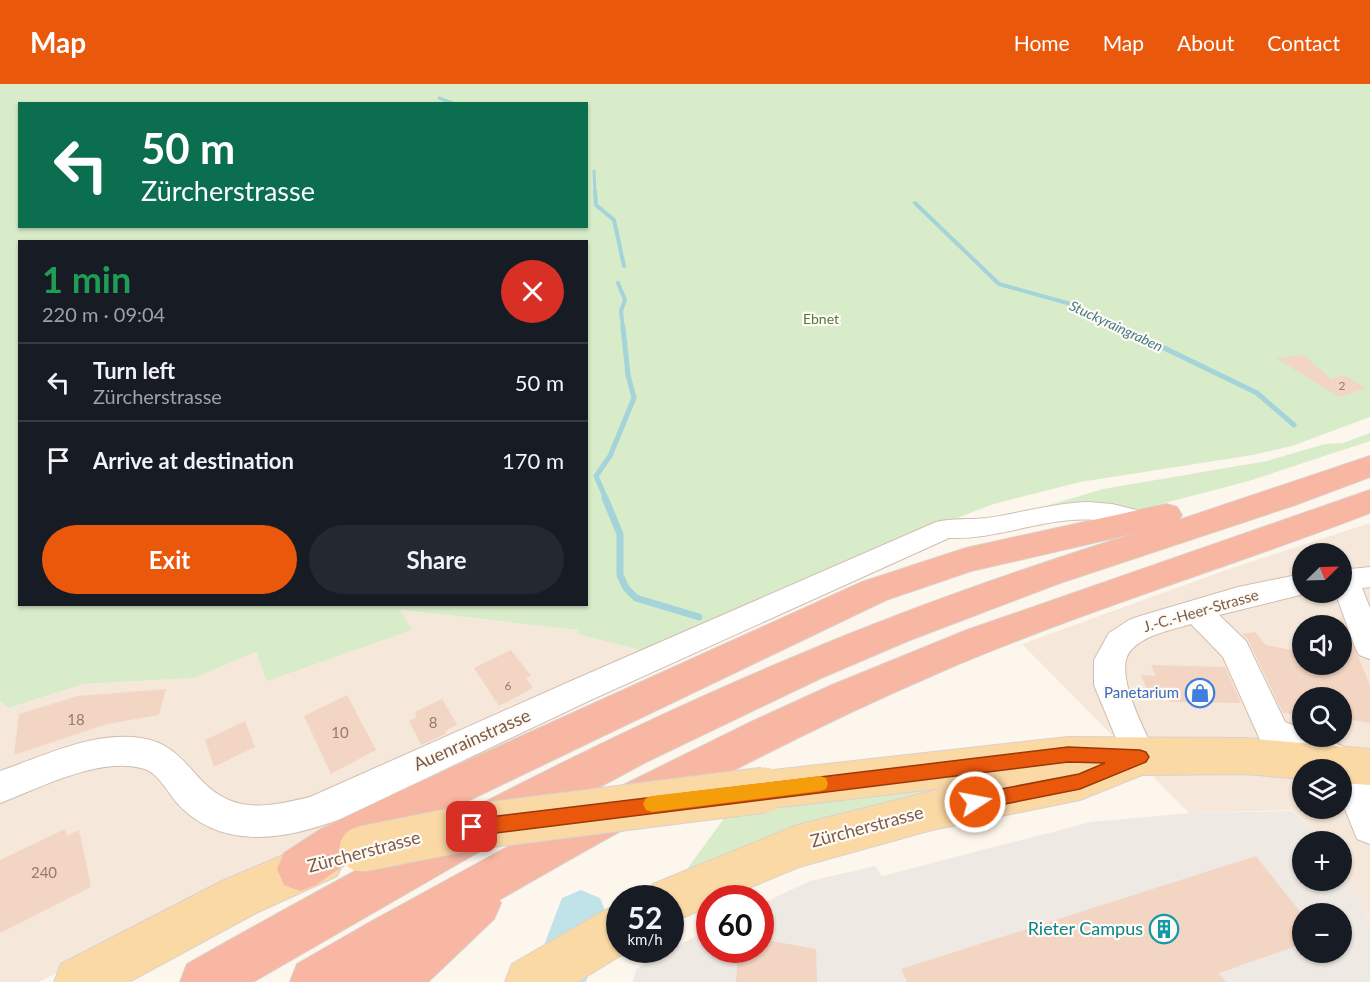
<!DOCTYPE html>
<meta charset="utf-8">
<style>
:root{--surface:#171b24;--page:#242831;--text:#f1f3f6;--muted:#9ea1a6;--line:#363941;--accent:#ea580c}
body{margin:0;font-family:Lato,sans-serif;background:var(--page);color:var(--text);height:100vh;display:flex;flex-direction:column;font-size:22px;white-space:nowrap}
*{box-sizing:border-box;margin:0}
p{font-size:20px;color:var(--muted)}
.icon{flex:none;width:33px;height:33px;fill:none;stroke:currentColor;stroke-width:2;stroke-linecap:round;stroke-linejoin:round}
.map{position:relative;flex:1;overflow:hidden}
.panel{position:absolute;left:18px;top:156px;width:570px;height:366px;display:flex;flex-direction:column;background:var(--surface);border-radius:0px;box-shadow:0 2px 4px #0004}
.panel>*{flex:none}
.banner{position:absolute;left:18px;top:18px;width:570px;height:126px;border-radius:0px;box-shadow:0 2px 4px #0004;background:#0b6e4f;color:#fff;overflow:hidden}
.needle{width:39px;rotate:67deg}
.fabs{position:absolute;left:1292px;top:459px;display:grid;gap:12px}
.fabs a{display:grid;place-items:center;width:60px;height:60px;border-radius:50%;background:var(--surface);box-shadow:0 2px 4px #0004;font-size:30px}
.speed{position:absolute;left:606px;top:801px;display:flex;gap:12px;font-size:30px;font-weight:700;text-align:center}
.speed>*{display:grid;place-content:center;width:78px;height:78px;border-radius:50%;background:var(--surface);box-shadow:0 2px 4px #0004;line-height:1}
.speed small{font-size:15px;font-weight:400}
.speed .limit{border:9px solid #d22;background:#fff;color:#111}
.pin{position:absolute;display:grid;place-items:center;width:51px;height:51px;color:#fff;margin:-26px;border-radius:12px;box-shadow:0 3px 9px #0006}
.me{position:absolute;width:66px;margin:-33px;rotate:79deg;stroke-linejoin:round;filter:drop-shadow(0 0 4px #0008)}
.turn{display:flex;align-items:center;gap:21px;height:126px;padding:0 24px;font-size:27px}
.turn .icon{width:78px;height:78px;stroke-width:2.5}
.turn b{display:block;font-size:42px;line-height:51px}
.round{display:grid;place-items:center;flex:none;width:63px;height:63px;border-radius:32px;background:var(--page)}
.head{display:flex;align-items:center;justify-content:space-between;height:102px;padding:0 24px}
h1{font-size:36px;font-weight:700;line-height:45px;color:#1e9e55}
.action{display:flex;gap:12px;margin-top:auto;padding:12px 24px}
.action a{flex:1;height:69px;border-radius:36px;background:var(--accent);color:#fff;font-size:24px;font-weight:700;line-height:69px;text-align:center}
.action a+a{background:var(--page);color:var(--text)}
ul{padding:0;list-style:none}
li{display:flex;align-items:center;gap:18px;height:78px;padding:0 24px;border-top:2px solid var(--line)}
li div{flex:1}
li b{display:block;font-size:22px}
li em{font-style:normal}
header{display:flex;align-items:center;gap:36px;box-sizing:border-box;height:84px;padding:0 30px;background:var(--accent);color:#fff}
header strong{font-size:28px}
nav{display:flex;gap:33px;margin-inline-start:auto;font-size:21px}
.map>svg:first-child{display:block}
</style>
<header>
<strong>Map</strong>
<nav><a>Home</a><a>Map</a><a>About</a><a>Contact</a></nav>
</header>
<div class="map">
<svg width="1370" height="898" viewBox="0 0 1370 898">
<rect width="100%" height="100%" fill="#fdf6ec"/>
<g fill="#f5e8da" fill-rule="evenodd">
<path d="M1370,439V837L1341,784V758L1327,757L1292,726L1189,729L1022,560L1229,485ZM1302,470H1341V508H1302ZM1302,542H1341V580H1302ZM1302,614H1341V652H1302ZM1302,686H1341V724H1302Z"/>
<polygon points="399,526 578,546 578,550 636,565 644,579 39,898 0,898 0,617 10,624 84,600 194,594 256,568 267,596 412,546"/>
</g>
<path fill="#efe9e4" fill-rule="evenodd" d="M1292,727L1327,757L1302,758V796H1341V783L1370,838V898H633L636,885L709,845L710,866H760L761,820L810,797L875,782L882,792L1091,738L1190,729ZM1302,830H1341V868H1302Z"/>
<g fill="#d8ecc9" fill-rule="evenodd">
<path d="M0,0H1370V333L1292,362L1253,371L1080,398L994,420L930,444L644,579L636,565L577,550L578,546L400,526L412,546L267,597L256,568L194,594L84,600L9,624L0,617ZM20,20H586V142H20ZM20,158H586V520H20Z"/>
<polygon points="1370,349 1370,357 1249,397 1130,428 986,440 1103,405 1267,377 1325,360 1343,359"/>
<polygon points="1111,676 685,788 725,733 767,719"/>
</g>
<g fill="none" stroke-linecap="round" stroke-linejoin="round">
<g stroke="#a5d3da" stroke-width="3">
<polyline points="439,14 455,20"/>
<polyline points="594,87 595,109"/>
</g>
<g stroke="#a5d3da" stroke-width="4">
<polyline points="595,107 596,121 614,136 624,182"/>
<polyline points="915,119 999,200 1078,222 1124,245"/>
<polyline points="618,199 625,216 621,227 623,245"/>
</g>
<g stroke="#a5d3da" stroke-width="5">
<polyline points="1121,243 1257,309 1294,341"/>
<polyline points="606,415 596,392 610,372 634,314 628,291 623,243"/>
</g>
<polyline stroke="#a5d3da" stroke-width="7" points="605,414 620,450 620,491 626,504 636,514 699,533"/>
<polygon fill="#bfe3e8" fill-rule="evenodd" points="581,806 600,814 608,833 586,898 530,898 562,814"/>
</g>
<g fill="#f3d5c3">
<polygon points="1304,271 1331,295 1344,291 1366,304 1339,313 1276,274"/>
<polygon points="1341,531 1370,601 1370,639 1341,634 1341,614 1302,614 1302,631 1283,629 1248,556 1242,550 1255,548 1266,561 1302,568 1302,580 1341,585"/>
<polygon points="511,566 531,592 526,594 533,604 499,622 474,584"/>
<polygon points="1151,581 1225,583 1241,619 1170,618 1168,614 1150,613 1141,591 1156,592"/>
<polygon points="166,605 159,631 107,640 14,671 19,630 78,612"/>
<polygon points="347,611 376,666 331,690 304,632"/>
<polygon points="442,615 457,641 445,647 446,650 421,661 409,637 417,633 415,628"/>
<polygon points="245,637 255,663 214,683 205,656"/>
<polygon points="65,745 67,752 79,746 91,803 0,849 0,776"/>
<polygon points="1256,772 1302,830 1302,860 1219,889 1226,898 907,898 901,885"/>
<polygon points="760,855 816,865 817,898 736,898 738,866 760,866"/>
</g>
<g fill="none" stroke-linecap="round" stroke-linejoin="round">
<g stroke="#d1beb0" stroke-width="2">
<g id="minor">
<path d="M1088,418L1112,420L1153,430L1157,436L1153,442C1135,448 1114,437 1095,436C1046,432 999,456 949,454L593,615L340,735C285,756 221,767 177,719C167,707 157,687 141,684C98,673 40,704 0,719V687C44,672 93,647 141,654C187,661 192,701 229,716C253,727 285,719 310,713L571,597L936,438C953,434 970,436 987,434C1021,429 1054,419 1088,418Z"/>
<polygon points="1370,483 1370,503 1362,504 1370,524 1370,575 1359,571 1355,563 1335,508 1341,508 1341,486"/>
<path d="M1302,490V508H1312L1219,531L1246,557L1285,638L1302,645V652H1319L1356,668L1370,700V760L1357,755L1341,715V686H1323L1261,658L1223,573L1191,540C1172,546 1147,550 1132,565C1110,586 1147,650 1157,673L1152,683L1140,688L1128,683L1094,601V576L1109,549L1129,536L1140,532L1238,503Z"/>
</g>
</g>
<g stroke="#dad1cd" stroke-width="2">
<g id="major">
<polygon points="1068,653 1245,654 1370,665 1370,701 1341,699 1341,686 1302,686 1302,695 1245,690 1142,691 1080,716 932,746 799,783 725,814 710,814 710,822 670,839 670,814 647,814 653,800 797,741 944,704 764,725 749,720 743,706 749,692 764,687"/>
<polygon points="321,755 337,762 344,777 337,792 256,829 129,898 54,898 61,880 222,797"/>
<polygon points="620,820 620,866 630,866 577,898 505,898 512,880 603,827"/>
</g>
</g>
<g stroke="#dad1cd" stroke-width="2">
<g id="highway">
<path d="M1370,372V393L1295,421L1060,499L910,556L821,594L646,678L475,770L253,898H180L187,880C385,769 586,659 796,572C907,525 1021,485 1136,449L971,487L886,516L430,735L353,775L316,801L300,807L284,801L277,785L284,769L321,745L400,707L862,498L966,464L1166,420L1177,423L1182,431L1179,436Z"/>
<path d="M1370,406V429C1227,484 1079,528 938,589C787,654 642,733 499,816L501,819L494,835L428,898H290L297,880L372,837L599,713L753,637L832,601L967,546Z"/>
</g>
</g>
<use href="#minor" fill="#fff" fill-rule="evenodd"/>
<use href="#major" fill="#fbd9a5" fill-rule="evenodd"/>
<use href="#highway" fill="#f7b7a3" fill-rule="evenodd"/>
<g stroke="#dad1cd" stroke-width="47" stroke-linecap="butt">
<polyline id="major-bridge" points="362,765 472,743 764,706"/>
</g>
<use href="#major-bridge" stroke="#fbd9a5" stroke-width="45"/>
</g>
<polygon fill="#ea580c" stroke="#983908" stroke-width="1.5" points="1068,663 1140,666 1146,668 1149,673 1146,678 1080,705 975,726 968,724 966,718 968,712 975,710 1079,690 1105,679 1068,678 472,752 466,749 463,743 466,737 472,735"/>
<polygon fill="#f59e0b" points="820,692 826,694 828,700 826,705 820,707 652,728 646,726 643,720 646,714 652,712"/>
<defs>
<g id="shop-ring" transform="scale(1.5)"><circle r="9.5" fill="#fffaf3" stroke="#3f7fe0" stroke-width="1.5"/><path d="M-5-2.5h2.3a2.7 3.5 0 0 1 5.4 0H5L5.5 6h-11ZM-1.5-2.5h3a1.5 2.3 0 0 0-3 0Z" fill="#3f7fe0"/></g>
<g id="building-ring" transform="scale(1.5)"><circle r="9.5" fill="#fffaf3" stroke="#0f9aa8" stroke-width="1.5"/><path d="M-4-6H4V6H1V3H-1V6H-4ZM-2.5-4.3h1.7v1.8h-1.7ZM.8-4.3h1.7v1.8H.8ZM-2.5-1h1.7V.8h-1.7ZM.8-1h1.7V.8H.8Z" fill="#0f9aa8"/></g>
</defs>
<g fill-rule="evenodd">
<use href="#shop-ring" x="1200" y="609"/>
<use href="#building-ring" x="1164" y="845"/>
</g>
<g text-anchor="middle" stroke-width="4.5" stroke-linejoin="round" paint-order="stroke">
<g font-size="12" fill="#987a6a">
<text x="1342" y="306">2</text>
<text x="508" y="606">6</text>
</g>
<g font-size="14" fill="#537a41" stroke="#fffaf3">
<text x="821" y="240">Ebnet</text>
</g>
<g font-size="14" font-style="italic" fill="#437c86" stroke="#fffaf3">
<text transform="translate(1116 242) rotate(25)" y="5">Stuckyraingraben</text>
</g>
<g font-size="15" fill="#7a5c4d" stroke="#fffaf3">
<text transform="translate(1201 527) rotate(-16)" y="5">J.-C.-Heer-Strasse</text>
</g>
<g font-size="15" fill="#366cbe" stroke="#fffaf3" text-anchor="end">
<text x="1179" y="614">Panetarium</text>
</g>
<g font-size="15" fill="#987a6a">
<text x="76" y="641">18</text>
<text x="433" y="644">8</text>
<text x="340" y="654">10</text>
<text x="44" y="794">240</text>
</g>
<g font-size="18" fill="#7a5c4d" stroke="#fffaf3">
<text transform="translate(472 656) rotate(-24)" y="6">Auenrainstrasse</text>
<text transform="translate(867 743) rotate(-15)" y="6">Zürcherstrasse</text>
<text transform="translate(364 768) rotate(-15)" y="6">Zürcherstrasse</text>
</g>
<g font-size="18" fill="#0d838f" stroke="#fffaf3" text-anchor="end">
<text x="1143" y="851">Rieter Campus</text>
</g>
</g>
</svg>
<div class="fabs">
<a><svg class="needle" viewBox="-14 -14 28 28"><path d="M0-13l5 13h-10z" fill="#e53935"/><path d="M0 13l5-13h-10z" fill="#9ea1a6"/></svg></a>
<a><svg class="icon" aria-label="sound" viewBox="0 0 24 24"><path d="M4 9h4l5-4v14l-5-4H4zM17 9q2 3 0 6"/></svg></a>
<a><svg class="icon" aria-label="search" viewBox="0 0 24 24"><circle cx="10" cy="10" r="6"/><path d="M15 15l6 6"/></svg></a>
<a><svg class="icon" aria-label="layers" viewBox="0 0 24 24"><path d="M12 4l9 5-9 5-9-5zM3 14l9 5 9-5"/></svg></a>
<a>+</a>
<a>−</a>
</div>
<div class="speed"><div>52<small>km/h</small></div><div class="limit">60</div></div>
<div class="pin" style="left:472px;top:743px;background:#d93025"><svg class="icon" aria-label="arrive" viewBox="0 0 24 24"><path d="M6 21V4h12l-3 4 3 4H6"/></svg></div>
<svg class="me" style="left:975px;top:718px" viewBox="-20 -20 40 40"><circle r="17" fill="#ea580c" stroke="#fff" stroke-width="3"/><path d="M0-11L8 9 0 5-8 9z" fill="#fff"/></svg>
<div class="banner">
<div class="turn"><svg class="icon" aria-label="left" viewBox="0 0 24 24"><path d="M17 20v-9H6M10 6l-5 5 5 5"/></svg><div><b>50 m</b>Zürcherstrasse</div></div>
</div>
<section class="panel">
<div class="head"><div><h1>1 min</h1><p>220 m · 09:04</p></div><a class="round" style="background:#d93025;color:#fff"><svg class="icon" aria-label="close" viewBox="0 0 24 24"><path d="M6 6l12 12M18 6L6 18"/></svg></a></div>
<ul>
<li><svg class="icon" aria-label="left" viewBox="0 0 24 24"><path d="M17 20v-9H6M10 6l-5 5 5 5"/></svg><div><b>Turn left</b><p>Zürcherstrasse</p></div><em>50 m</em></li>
<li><svg class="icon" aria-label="arrive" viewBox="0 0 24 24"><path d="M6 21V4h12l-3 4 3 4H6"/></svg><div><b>Arrive at destination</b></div><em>170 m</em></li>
</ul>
<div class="action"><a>Exit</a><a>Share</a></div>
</section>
</div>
